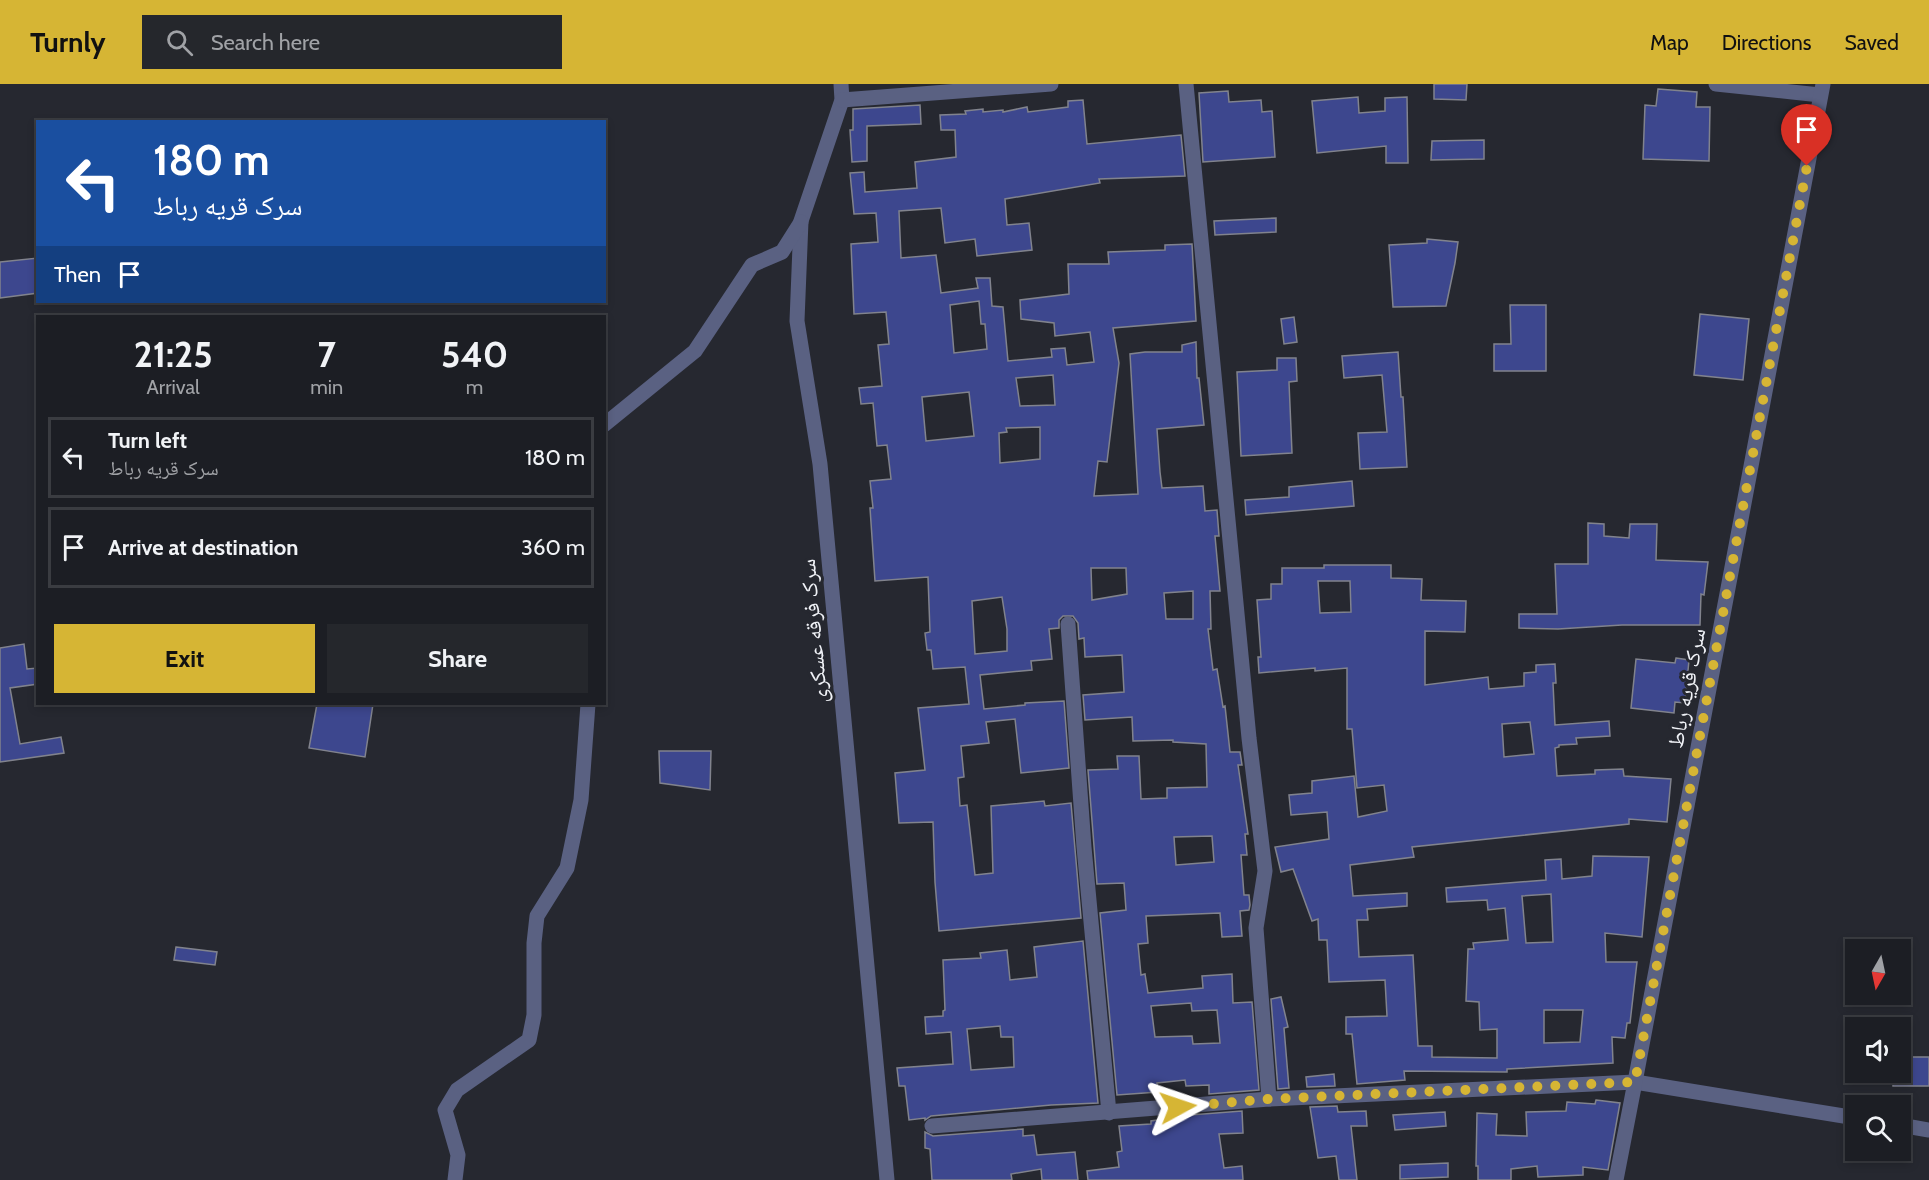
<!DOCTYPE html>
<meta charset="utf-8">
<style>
:root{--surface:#1c1e24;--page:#25272c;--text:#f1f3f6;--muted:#a0a2a6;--line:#3a3c41;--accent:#d6b534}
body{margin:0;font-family:Cabin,"Noto Naskh Arabic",sans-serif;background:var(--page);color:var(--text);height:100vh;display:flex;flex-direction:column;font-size:22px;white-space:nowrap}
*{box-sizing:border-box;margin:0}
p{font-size:20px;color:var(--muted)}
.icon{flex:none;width:33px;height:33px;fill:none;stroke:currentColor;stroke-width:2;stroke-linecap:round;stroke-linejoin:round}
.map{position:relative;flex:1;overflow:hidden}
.details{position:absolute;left:36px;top:231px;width:570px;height:390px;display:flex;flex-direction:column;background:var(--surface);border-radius:0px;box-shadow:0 3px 9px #0003,0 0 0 2px var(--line)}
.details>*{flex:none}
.guide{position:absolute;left:36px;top:36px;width:570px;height:183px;border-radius:0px;box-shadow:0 3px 9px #0003,0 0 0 2px var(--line);background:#1a4fa0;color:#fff;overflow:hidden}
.needle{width:39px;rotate:189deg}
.controls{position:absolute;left:1845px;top:855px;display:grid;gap:12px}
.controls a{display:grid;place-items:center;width:66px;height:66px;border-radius:0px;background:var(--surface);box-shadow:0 3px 9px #0003,0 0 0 2px var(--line);font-size:30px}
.pin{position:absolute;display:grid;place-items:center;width:51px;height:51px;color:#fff;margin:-62px -26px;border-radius:50% 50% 50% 0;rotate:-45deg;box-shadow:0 0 6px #0007}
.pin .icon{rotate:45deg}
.me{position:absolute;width:66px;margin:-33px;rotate:85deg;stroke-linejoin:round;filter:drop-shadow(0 0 4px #0008)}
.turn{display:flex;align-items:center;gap:21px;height:126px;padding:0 18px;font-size:27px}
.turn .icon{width:78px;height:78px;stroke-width:2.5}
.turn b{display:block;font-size:42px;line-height:51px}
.then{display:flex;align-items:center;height:57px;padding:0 18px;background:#0003;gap:12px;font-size:22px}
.eta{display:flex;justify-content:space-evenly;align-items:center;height:102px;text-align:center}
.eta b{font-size:36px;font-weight:700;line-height:42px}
.action{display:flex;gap:12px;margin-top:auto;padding:12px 18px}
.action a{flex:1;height:69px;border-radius:0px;background:var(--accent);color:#111;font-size:24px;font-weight:700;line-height:69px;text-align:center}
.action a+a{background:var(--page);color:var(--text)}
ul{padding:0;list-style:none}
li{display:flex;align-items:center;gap:18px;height:81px;margin:0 12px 9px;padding:0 6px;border:3px solid var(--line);border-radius:0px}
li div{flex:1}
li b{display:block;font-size:22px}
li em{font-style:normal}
header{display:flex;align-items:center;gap:36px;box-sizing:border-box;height:84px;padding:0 30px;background:var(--accent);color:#111}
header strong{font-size:28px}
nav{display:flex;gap:33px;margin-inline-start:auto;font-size:21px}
.search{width:420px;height:54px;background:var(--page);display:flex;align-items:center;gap:15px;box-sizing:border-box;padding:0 21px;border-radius:0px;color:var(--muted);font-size:22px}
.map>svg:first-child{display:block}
</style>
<header>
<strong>Turnly</strong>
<div class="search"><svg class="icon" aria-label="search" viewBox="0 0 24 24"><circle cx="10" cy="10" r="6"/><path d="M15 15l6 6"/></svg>Search here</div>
<nav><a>Map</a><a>Directions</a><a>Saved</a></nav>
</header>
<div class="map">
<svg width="1929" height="1096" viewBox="0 0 1929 1096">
<rect width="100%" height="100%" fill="#262830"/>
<g fill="#3d478e" stroke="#81838d" stroke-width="1.5" fill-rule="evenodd">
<polygon points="1434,0 1467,0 1466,16 1434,15"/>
<polygon points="1658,5 1697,8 1696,23 1710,23 1709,77 1643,75 1645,21 1656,22"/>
<polygon points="1228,7 1229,18 1261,16 1262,28 1272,27 1275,73 1203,78 1199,9"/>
<polygon points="1358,13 1359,29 1385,27 1385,14 1407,13 1408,79 1386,79 1386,62 1317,69 1312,17"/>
<path d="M1083,16L1087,60L1181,51L1185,92L1099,95L1100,99L1005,115L1007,141L1029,139L1032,166L977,172L975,155L945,159L941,124L899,127L901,174L936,171L941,209L978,204L976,194H990L992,222L1003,223L1008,277L1052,273L1051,265L1065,264L1067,281L1094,278L1090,248L1055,252L1054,239L1021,235L1020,216L1069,210L1068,180H1109L1108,168L1165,166V161L1192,160L1196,237L1113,244L1119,279L1107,378L1098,377L1094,412L1138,410L1130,270L1145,268H1182V261L1196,258L1197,294H1199L1204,341L1157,345L1160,388L1162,404L1203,402L1205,427L1217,426L1219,452H1215L1220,507H1210L1211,545H1208L1213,586L1217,585L1223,623L1225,622L1230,668H1240L1242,681H1238L1248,750H1245L1247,771H1241L1244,811H1249L1250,821L1249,826L1240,827L1242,852L1222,853L1220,829L1146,832L1148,859L1138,860L1141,891L1145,890L1148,909L1203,904L1202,892L1232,890L1233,919L1252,918L1259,1006L1209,1010V1001L1186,1002L1185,996L1157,999L1158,1008L1117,1011L1100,829L1126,826L1124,799L1097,800L1088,686L1118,685L1117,672H1139L1141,715L1167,714V704L1207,703L1206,660L1173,658V656L1133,657L1132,633L1085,636L1083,611L1124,608L1122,571L1085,573L1084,554L1079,555L1078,539L1073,532H1063L1059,536V544L1049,545L1052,575L1031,577L1032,586L980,591L984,625L1025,621V619L1064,617L1069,684L1021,689L1015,635L986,638L989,659L961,662L964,693L958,694L960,722L967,721L975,791L993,789L991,722L1044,717L1045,722L1071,719L1081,834L939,847L935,798L933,738L899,739L895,689L925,686L918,624L969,620L965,583L933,585L931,566H927L925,549L930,548L928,493L875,497L870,424H873L870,397L891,395L887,361L877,362L873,319L861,320L859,304L882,302L878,261L889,260L886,228L854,230L851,160L878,158L876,129L854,130L850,89L864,88L865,108L917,104L915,78L956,73L955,46H941L940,31L966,30L965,27L983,25V28L1003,26V28L1027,23L1028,28L1068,23V17ZM979,217L981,240H985L987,265L954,269L950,221ZM1053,291L1055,321L1020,322L1016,294ZM969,308L974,352L926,357L922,313ZM1040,343V375L1000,379L999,349L1007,348L1006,344ZM1091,484H1126L1127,510L1092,516ZM1193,507V535H1166L1164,509ZM1002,513L1007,545V567L975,570L972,517ZM1212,752L1214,778L1176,781L1174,753ZM1191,919L1192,927L1217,926L1220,959L1193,960L1192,952L1155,953L1151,922Z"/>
<polygon points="920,21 921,40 867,42 867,77 852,78 850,46 853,46 853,25"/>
<polygon points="1484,56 1484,75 1431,76 1432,57"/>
<polygon points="1276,134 1276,148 1215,151 1214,137"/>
<polygon points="1427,155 1458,158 1455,179 1446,222 1393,223 1389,161 1427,159"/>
<polygon points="38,174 38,209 0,214 0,178"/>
<polygon points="1510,221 1546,221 1546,287 1494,287 1494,260 1511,260"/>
<polygon points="1700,230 1749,235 1743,296 1694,291"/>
<polygon points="1294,233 1297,258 1284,260 1281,235"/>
<polygon points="1398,268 1401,313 1403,313 1407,383 1360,385 1358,349 1387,348 1382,291 1344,294 1342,272"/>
<polygon points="1277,274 1296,274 1297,297 1289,298 1292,369 1241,372 1237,288 1277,286"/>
<polygon points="1352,397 1354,422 1246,431 1245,416 1289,413 1289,403"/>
<polygon points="1588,439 1604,440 1604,452 1629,454 1630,440 1657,440 1656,476 1708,478 1704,511 1701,510 1700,541 1622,541 1558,545 1519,544 1519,530 1557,530 1555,480 1588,480"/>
<path d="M1324,481H1391V494L1422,495L1421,516L1466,517L1465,548L1425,547V601L1488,593L1489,605L1524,602V589L1536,588V581L1555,580L1556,599H1553L1555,641L1609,637L1610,652L1576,654L1577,660L1559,661V663L1555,664L1557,692L1595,690V686L1623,685L1624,692L1671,695L1667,738L1629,735V740L1412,763L1414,773L1350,781L1353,812L1407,809V822L1367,825L1368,836H1357L1359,873L1413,871L1418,962H1432V973L1497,974V945L1480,946L1479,918L1466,917L1468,865H1474L1473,859L1508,856L1505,824L1488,826L1487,816L1447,818L1446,804L1546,796L1545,776L1561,775L1562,795L1592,792L1593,772L1649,773L1642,853L1605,849L1606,878H1637L1630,939H1627L1625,954L1612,953L1613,979L1507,985V988L1404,987L1405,996L1357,1000L1352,950H1346V933L1387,932L1385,896L1329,898L1327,856H1319L1318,835L1312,837L1293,785L1281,788L1275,763L1329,755L1327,728L1291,731L1289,711L1312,709V697L1354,692L1358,733L1387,727L1384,701L1357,704L1352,645H1347V584L1315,587V584L1259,589L1258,573H1261L1257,516L1271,515V500H1282V484H1324ZM1318,497H1350L1351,528L1320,529ZM1530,638L1534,670L1504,673L1502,640ZM1551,810L1553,858L1526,859L1522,812ZM1544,926H1583L1580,958L1544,959Z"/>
<polygon points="24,560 27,585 38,584 38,600 10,604 20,660 61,653 64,669 0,678 0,564"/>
<polygon points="1676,574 1689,576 1685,619 1675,618 1674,629 1631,624 1636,575 1675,579"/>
<polygon points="317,620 373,620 365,673 309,664"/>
<polygon points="659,667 711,667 710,706 660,699"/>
<path d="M1083,857L1098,1019L1051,1021L931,1032L925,1036V1034L909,1036L905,1002H899L897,984L953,980L951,948L926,950L925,933L943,932V927L945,926L943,876L981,874L980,869L1007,866L1010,896L1037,893L1034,863ZM1000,942L1001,953H1013L1014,983L971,986L967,945Z"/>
<polygon points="176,863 217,868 215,881 174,876"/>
<polygon points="1281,913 1288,943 1284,944 1289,1004 1278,1005 1271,915"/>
<polygon points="1900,973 1929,973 1929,1002 1893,1002 1893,988 1900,988"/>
<polygon points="1334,990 1335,1002 1307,1003 1306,993"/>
<polygon points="1596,1016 1620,1019 1608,1086 1583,1083 1583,1091 1538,1093 1537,1082 1511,1085 1511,1096 1478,1096 1478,1082 1476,1082 1477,1029 1497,1030 1496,1051 1527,1052 1526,1028 1566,1027 1567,1018 1595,1020"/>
<polygon points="1337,1022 1338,1028 1366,1027 1367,1042 1351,1042 1357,1096 1339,1096 1336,1072 1318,1074 1310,1023"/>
<polygon points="1242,1027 1243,1049 1219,1050 1224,1084 1242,1082 1243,1096 1088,1096 1087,1087 1119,1083 1117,1068 1122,1067 1119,1042 1151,1040 1151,1037 1190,1031"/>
<polygon points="1445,1028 1446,1042 1395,1046 1393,1031"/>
<polygon points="1023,1045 1023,1052 1034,1051 1037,1071 1075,1068 1078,1096 1042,1096 1041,1085 1011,1090 1012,1096 932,1096 930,1065 925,1064 925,1048 933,1052"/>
<polygon points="1448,1079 1448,1093 1400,1095 1400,1081"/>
</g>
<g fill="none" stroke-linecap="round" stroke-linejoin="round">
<g stroke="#5a6182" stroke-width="15">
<polyline points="841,0 842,16 801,137 797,237 820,380 887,1096"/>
<polyline points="1186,0 1249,654 1265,787 1256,844 1269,1015"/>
<polyline points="1716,0 1820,11"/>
<polyline points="1823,0 1635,998 1856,1034"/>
<polyline points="842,16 1051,0"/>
<polyline points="604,341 695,267 752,181 782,168 801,138"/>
<polyline points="1068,540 1084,763 1109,1029"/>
<polyline points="1900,1041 1929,1046"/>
<polyline points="932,1042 1269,1015 1635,998 1616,1096"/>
<polyline points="455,1096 458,1071 445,1026 457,1006 529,956 534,931 534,859 537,832 567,784 581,716 588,620"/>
</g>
</g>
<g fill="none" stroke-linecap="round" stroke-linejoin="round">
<polyline stroke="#d6b534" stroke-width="10" stroke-dasharray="0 18" points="1178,1023 1269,1015 1635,998 1807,82"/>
</g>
<g text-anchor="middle" stroke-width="6" stroke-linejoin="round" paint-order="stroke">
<g font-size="22" fill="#f0f2f7" stroke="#262830">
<text transform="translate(813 547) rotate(-95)" y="8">سرک فرقه عسکری</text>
<text transform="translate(1686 604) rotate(-79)" y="8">سرک قریه رباط</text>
</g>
</g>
</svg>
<div class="controls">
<a><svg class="needle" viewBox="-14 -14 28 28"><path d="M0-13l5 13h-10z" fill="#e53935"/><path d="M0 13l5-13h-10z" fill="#a0a2a6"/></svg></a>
<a><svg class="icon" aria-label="sound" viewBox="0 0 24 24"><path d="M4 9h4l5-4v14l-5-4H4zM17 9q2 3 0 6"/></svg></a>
<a><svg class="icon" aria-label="search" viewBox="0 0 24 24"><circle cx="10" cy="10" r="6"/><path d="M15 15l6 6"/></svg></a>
</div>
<div class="pin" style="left:1807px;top:82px;background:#d93025"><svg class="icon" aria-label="arrive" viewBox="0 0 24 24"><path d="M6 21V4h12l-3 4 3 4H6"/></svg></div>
<svg class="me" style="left:1178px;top:1023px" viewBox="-20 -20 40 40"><path d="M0-17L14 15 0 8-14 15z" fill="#d6b534" stroke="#fff" stroke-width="4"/></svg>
<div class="guide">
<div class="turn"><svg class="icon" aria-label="left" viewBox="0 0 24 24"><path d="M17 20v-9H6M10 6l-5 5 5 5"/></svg><div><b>180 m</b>سرک قریه رباط</div></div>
<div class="then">Then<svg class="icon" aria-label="arrive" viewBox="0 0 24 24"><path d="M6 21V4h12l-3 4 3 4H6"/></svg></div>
</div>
<section class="details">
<div class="eta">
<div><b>21:25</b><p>Arrival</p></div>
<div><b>7</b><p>min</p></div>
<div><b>540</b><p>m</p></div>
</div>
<ul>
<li><svg class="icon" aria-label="left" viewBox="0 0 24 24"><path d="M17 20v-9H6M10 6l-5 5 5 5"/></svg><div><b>Turn left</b><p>سرک قریه رباط</p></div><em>180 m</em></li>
<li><svg class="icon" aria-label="arrive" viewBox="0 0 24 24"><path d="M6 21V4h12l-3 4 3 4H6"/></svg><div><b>Arrive at destination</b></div><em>360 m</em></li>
</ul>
<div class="action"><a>Exit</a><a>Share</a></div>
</section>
</div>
